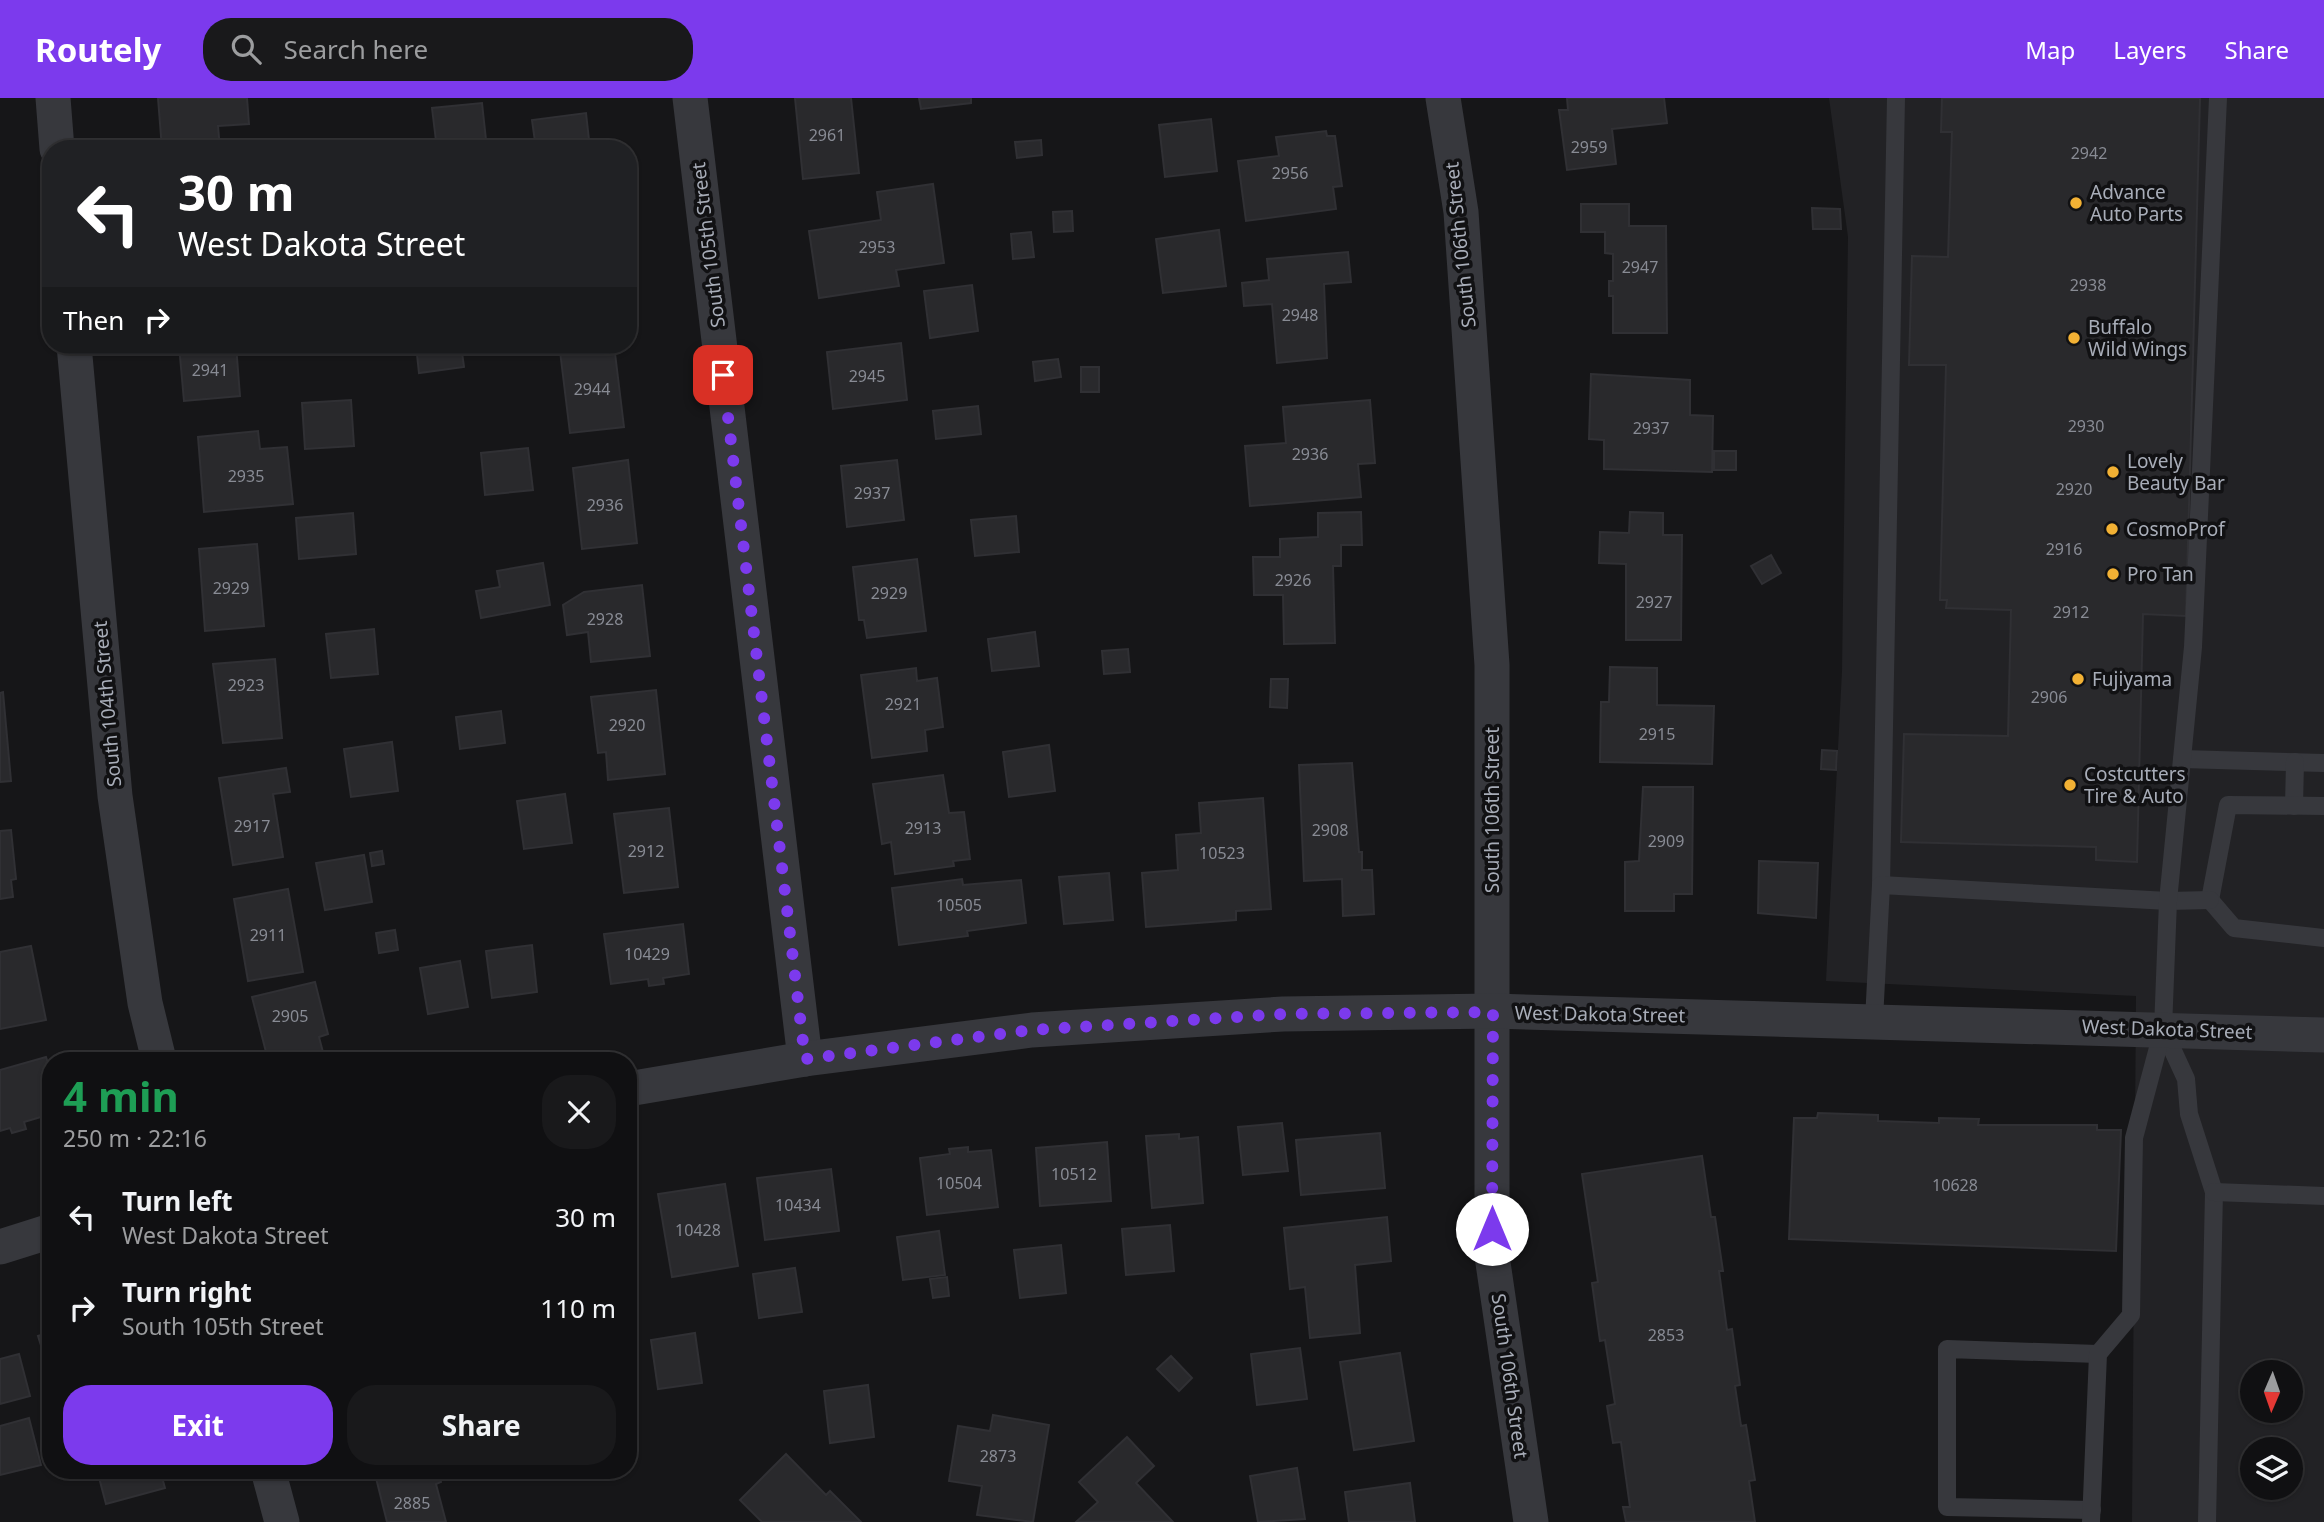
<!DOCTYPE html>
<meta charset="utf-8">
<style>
:root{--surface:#101012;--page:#19191b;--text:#f1f3f6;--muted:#9c9d9f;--line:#303032;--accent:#7c3aed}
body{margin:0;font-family:"Noto Sans",sans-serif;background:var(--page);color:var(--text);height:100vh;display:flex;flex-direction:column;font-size:26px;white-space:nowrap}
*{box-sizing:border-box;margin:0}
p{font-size:23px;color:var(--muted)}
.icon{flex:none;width:38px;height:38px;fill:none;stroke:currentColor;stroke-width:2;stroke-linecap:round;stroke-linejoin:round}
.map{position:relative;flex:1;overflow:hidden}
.panel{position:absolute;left:42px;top:954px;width:595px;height:427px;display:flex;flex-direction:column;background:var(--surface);border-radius:28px;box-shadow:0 2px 5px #0004,0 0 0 2px var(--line)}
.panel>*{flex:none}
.banner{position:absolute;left:42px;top:42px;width:595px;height:214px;border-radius:28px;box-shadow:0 2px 5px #0004,0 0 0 2px var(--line);background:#202124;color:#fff;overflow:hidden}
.needle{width:46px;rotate:182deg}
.fabs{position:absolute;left:2240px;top:1262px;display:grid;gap:14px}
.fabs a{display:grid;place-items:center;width:63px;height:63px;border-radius:50%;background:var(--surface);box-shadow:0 2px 5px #0004,0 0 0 2px var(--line);font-size:35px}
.pin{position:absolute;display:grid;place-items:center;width:60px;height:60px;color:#fff;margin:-30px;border-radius:14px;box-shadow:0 4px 10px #0006}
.me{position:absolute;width:77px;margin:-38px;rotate:0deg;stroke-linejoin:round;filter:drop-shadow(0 0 5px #0008)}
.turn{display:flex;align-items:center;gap:24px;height:147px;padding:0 21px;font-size:32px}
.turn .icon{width:91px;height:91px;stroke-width:2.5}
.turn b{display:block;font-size:49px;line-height:60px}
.then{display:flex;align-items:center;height:66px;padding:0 21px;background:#0003;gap:14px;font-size:26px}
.round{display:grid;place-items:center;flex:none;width:74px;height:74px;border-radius:28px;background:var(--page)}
.summary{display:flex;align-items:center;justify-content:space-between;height:119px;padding:0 21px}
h1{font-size:42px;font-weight:700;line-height:52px;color:#1e9e55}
.button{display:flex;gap:14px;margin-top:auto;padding:14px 21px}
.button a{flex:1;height:80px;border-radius:28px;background:var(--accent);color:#fff;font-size:28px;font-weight:700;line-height:80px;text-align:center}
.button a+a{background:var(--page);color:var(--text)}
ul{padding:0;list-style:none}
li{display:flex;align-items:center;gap:21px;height:91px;padding:0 21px}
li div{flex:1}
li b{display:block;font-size:26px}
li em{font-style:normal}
header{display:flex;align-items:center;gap:42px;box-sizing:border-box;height:98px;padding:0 35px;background:var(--accent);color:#fff}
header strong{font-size:33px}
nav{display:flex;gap:38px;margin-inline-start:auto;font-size:24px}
.search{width:490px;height:63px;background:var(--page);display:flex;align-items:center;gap:18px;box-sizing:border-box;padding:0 24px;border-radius:28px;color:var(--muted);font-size:26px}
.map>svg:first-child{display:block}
</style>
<header>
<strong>Routely</strong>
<div class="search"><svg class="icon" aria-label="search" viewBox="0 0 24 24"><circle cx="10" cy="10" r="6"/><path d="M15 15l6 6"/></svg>Search here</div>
<nav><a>Map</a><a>Layers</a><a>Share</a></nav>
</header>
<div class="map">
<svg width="2324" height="1424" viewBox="0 0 2324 1424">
<rect width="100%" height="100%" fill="#161618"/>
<path fill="#222225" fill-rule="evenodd" d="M1829,0H2324V1424H2132L2136,898L1826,883L1842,573L1848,139ZM2252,1274H2291V1312H2252ZM2252,1351H2291V1390H2252Z"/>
<g fill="#29292c" stroke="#303034" stroke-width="2">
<polygon points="158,0 247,0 249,26 218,28 220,51 162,51"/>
<polygon points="795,0 851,0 859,75 803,81"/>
<polygon points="919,0 971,0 971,5 921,11"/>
<polygon points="1567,0 1664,0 1667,25 1612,31 1616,66 1567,72 1559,12 1568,12"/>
<polygon points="1942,0 2200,0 2186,518 2143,516 2137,764 2096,762 2096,749 1901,744 1904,636 2008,638 2011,512 1946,510 1947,502 1940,502 1946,267 1909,267 1912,158 1948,159 1952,34 1941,34"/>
<polygon points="482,5 487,51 437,51 432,10"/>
<polygon points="586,15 590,51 536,51 532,22"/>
<polygon points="1211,21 1217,73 1165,79 1159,27"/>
<polygon points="1326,33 1327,38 1335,38 1342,88 1333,89 1336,111 1246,123 1238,63 1279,58 1276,39"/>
<polygon points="1041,42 1042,57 1017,60 1015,44"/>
<polygon points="933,86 944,165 896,172 899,188 819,200 809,133 881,122 877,94"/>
<polygon points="1581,106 1629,106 1629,128 1666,128 1667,235 1613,235 1613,198 1609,198 1609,183 1613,183 1613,156 1605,155 1605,134 1581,134"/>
<polygon points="1812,110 1840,111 1841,131 1813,131"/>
<polygon points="1072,113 1073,133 1054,134 1053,114"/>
<polygon points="1219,132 1226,188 1163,195 1156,141"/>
<polygon points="1031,134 1034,159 1013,161 1011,136"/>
<polygon points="1348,154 1351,184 1324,186 1327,260 1277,265 1272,206 1244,208 1242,185 1269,182 1267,161"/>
<polygon points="972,187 978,233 930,240 924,193"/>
<polygon points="901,245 907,302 833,311 827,254"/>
<polygon points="179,247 236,247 240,298 184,303"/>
<polygon points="416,247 461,247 464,269 419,275"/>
<polygon points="614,247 624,329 570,335 560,253"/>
<polygon points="1058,261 1061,279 1035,283 1033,264"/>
<rect x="1081" y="269" width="18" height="25"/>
<polygon points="1591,276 1690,282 1690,317 1713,318 1712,374 1604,371 1604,342 1589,341"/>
<polygon points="351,302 354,348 305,351 302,305"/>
<polygon points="1370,302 1375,365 1358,366 1361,399 1250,408 1245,348 1286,345 1283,309"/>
<polygon points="978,308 981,336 936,341 933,313"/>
<polygon points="258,333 260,351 287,349 293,406 204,414 198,339"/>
<polygon points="528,350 533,392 485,397 481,355"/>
<rect x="1714" y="353" width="22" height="19"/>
<polygon points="628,362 637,445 582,451 573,370"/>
<polygon points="897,362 904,422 847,429 841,368"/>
<polygon points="1361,414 1362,447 1341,447 1341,468 1333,468 1335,545 1284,546 1283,497 1254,497 1253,459 1280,459 1280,441 1318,439 1318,415"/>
<polygon points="1630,414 1663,415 1663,437 1682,437 1681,542 1626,542 1626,466 1599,465 1600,434 1629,435"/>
<polygon points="353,415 356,456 299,461 296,420"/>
<polygon points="1016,418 1019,454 975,458 971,422"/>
<polygon points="257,446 264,528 205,533 199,451"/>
<polygon points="1771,457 1781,475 1762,486 1751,468"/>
<polygon points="917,461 926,533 867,540 864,522 859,522 853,469"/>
<polygon points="543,465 550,507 481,520 476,493 500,489 497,473"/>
<polygon points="642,487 650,558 591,564 588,534 567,537 563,507 584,494"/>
<polygon points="374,531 378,576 331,580 326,536"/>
<polygon points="1035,534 1039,568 992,573 988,541"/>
<polygon points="1128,551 1130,574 1104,576 1102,553"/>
<polygon points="275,561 282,640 223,645 213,566"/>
<polygon points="1610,569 1657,570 1657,607 1714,608 1712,666 1600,664 1601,604 1609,604"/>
<polygon points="916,570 917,583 937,580 943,629 925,632 927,653 872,660 861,577"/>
<polygon points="1271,581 1288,581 1287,610 1270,609"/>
<polygon points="656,592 665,676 608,682 606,654 598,655 591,599"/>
<polygon points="3,594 11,683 0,684 0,595"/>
<polygon points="501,613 505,645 460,651 456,619"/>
<polygon points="392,644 398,693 351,699 344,651"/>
<polygon points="1049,647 1055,693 1009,699 1003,654"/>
<polygon points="1822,652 1837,653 1836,672 1821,671"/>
<polygon points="1352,665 1359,754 1362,754 1362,772 1372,772 1374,816 1343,818 1342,781 1304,783 1299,667"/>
<polygon points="286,670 290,694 273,696 283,759 233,767 219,680"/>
<polygon points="943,677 949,715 964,714 970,761 953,763 954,768 895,776 891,744 882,746 873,686"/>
<polygon points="1643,689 1693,689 1692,796 1674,796 1674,813 1625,813 1625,764 1639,763"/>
<polygon points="565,696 572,745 524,751 517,703"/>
<polygon points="1263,700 1271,811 1236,813 1236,822 1146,829 1142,775 1178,772 1176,737 1201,735 1199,705"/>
<polygon points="669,710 678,789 624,795 614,716"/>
<polygon points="11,732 16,781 11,782 13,799 0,801 0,733"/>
<polygon points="382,753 384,766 372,768 370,755"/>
<polygon points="364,757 372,804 325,812 316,765"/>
<polygon points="1759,763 1818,765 1816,820 1758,815"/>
<polygon points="1109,775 1113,822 1064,826 1059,779"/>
<polygon points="962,781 963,787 1021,782 1026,825 967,833 968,838 899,847 892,790"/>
<polygon points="288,791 303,874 248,883 234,801"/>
<polygon points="683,826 689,876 663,880 664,886 649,888 648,881 611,886 604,836"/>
<polygon points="395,832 398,852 379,855 376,835"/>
<polygon points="532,847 537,894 492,900 486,853"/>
<polygon points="31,848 46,922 0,931 0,854"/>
<polygon points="460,863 468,909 428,916 420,870"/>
<polygon points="315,884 328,936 319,939 325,962 268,962 252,899"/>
<polygon points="46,959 51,974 51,1016 24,1024 26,1031 12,1035 10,1030 0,1033 0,972"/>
<polygon points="1818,1015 1878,1017 1878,1023 1939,1025 1939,1020 1979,1021 1978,1027 2097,1027 2097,1032 2121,1032 2116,1153 1789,1141 1794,1020 1817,1020"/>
<polygon points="1282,1025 1288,1073 1243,1077 1238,1029"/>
<polygon points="1380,1035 1385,1090 1301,1097 1296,1042"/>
<polygon points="1179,1036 1179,1041 1198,1039 1203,1105 1152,1110 1146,1038"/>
<polygon points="1107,1044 1111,1103 1040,1108 1036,1050"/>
<polygon points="968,1049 968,1054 991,1052 998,1109 927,1117 920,1060 950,1056 949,1051"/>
<polygon points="1702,1058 1711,1119 1715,1119 1723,1173 1719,1173 1727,1232 1732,1231 1740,1287 1735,1288 1741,1328 1746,1327 1755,1382 1749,1383 1755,1424 1626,1424 1623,1409 1630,1409 1621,1344 1613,1345 1607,1308 1615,1306 1605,1242 1600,1243 1592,1185 1598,1184 1582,1076"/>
<polygon points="831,1071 839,1133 765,1142 757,1080"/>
<polygon points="725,1086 738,1168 672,1179 658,1096"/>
<polygon points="1387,1119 1391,1163 1355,1167 1360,1235 1310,1240 1305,1189 1290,1191 1284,1130"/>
<polygon points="1170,1127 1174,1173 1126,1177 1122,1131"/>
<polygon points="939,1133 945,1177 903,1182 897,1139"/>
<polygon points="1061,1147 1066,1195 1020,1200 1014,1152"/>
<polygon points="795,1170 802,1214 759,1220 753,1176"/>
<polygon points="947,1179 949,1198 933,1200 930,1181"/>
<polygon points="51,1234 51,1280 38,1238"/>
<polygon points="695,1235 702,1285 658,1291 651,1242"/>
<polygon points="1300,1250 1307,1301 1257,1307 1251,1256"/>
<polygon points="1400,1255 1414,1343 1354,1352 1340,1264"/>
<polygon points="19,1256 30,1298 0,1306 0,1261"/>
<polygon points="1171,1258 1192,1280 1179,1293 1157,1271"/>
<polygon points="868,1287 874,1339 830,1345 824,1293"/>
<polygon points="993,1317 1049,1327 1033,1424 977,1417 982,1388 949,1383 958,1328 990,1333"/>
<polygon points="29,1320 41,1367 0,1377 0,1328"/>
<polygon points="1127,1339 1154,1368 1136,1385 1173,1424 1076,1424 1098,1404 1079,1384"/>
<polygon points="786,1356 826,1397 830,1393 861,1424 762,1424 740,1402"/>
<polygon points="1297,1370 1305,1421 1258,1424 1250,1378"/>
<polygon points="97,1372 160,1372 165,1390 106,1406"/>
<polygon points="374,1372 438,1372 441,1384 436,1386 446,1424 387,1424"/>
<polygon points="1410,1385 1415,1424 1349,1424 1345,1394"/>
</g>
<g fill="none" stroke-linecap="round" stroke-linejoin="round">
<g stroke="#37383d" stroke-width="18">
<polyline points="2182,661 2324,665"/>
<polyline points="2294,708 2295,664"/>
<polyline points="1881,787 1896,0"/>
<polyline points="2210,802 2228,707 2324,708"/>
<polyline points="2210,802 2234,830 2324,840"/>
<polyline points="1874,922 1881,787 2168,803 2210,802"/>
<polyline points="2163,931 2186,981 2189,1016 2214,1094 2207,1424"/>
<polyline points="2214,1094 2324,1098"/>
<polyline points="2092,1412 1947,1409 1947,1251 2098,1256"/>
<polyline points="2091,1424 2098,1256 2131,1217 2134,1040 2163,931 2168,803 2193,549 2218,0"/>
</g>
<g stroke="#37383d" stroke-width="35">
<polyline points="53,0 57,51"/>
<polyline points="690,0 805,961"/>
<polyline points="1443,0 1461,114 1492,567 1492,1158 1531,1424"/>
<polyline points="74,247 115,698 145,905 159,962"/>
<polyline points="628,991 805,961 1032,932 1283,916 1493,913 2324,937"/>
<polyline points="0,1149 51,1133"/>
<polyline points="268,1372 282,1424"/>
</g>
</g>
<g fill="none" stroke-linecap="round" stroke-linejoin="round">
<polyline stroke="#7c3aed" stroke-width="12" stroke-dasharray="0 21.6" points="723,277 805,961 1031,932 1283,916 1493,914 1492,1131"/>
</g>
<g fill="#f2b134" stroke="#111113" stroke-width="2.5">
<circle cx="2076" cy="105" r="7"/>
<circle cx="2074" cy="240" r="7"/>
<circle cx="2113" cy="374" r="7"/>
<circle cx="2112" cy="431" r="7"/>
<circle cx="2113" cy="476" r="7"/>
<circle cx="2078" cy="581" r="7"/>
<circle cx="2070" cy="687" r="7"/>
</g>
<g text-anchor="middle" stroke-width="7" stroke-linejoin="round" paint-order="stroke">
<g font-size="16" fill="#888b94">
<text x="827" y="43">2961</text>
<text x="1589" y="55">2959</text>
<text x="2089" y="61">2942</text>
<text x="1290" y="81">2956</text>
<text x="877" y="155">2953</text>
<text x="1640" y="175">2947</text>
<text x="2088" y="193">2938</text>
<text x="1300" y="223">2948</text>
<text x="210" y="278">2941</text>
<text x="867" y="284">2945</text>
<text x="592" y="297">2944</text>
<text x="2086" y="334">2930</text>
<text x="1651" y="336">2937</text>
<text x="1310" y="362">2936</text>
<text x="246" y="384">2935</text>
<text x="2074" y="397">2920</text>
<text x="872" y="401">2937</text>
<text x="605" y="413">2936</text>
<text x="2064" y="457">2916</text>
<text x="1293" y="488">2926</text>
<text x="231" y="496">2929</text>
<text x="889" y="501">2929</text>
<text x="1654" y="510">2927</text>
<text x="2071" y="520">2912</text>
<text x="605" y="527">2928</text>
<text x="246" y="593">2923</text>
<text x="2049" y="605">2906</text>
<text x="903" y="612">2921</text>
<text x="627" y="633">2920</text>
<text x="1657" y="642">2915</text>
<text x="252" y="734">2917</text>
<text x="923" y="736">2913</text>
<text x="1330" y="738">2908</text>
<text x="1666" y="749">2909</text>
<text x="646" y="759">2912</text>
<text x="1222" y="761">10523</text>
<text x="959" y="813">10505</text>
<text x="268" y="843">2911</text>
<text x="647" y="862">10429</text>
<text x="290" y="924">2905</text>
<text x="1074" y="1082">10512</text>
<text x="959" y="1091">10504</text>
<text x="1955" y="1093">10628</text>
<text x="798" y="1113">10434</text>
<text x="698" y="1138">10428</text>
<text x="1666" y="1243">2853</text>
<text x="998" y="1364">2873</text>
<text x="412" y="1411">2885</text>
</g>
<g font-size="19" fill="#a8adb8" stroke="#111113" text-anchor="start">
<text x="2090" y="101">Advance<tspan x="2090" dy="22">Auto Parts</tspan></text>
<text x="2088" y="236">Buffalo<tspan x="2088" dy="22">Wild Wings</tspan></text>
<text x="2127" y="370">Lovely<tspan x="2127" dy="22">Beauty Bar</tspan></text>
<text x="2126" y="438">CosmoProf</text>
<text x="2127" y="483">Pro Tan</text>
<text x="2092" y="588">Fujiyama</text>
<text x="2084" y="683">Costcutters<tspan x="2084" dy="22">Tire &amp; Auto</tspan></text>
</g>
<g font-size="19" fill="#a8adb8" stroke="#111113">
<text transform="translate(708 147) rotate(-97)" y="7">South 105th Street</text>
<text transform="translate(1460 147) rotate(-96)" y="7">South 106th Street</text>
<text transform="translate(107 606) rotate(-95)" y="7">South 104th Street</text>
<text transform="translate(1492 712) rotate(-90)" y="7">South 106th Street</text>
<text transform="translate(1600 916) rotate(1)" y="7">West Dakota Street</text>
<text transform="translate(2167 931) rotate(2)" y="7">West Dakota Street</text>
<text transform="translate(1510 1278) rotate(82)" y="7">South 106th Street</text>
</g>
</g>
</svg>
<div class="fabs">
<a><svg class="needle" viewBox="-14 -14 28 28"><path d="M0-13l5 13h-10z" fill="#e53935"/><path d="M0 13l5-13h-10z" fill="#9c9d9f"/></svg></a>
<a><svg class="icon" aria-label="layers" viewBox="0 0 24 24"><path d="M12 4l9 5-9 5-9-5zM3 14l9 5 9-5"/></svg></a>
</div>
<div class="pin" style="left:723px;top:277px;background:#d93025"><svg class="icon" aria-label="arrive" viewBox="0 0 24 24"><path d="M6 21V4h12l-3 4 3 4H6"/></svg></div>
<svg class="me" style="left:1492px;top:1131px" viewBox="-20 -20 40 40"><circle r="19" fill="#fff"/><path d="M0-13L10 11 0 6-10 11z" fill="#7c3aed"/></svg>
<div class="banner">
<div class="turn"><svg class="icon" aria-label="left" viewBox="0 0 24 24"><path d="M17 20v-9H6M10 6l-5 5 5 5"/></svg><div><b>30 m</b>West Dakota Street</div></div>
<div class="then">Then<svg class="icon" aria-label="right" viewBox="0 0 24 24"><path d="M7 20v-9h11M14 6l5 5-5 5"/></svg></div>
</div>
<section class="panel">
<div class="summary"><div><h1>4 min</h1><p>250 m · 22:16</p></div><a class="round"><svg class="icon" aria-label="close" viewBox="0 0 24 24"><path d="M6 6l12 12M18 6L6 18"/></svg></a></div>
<ul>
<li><svg class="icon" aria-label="left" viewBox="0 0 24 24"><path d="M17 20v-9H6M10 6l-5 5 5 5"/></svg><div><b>Turn left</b><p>West Dakota Street</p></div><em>30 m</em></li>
<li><svg class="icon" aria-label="right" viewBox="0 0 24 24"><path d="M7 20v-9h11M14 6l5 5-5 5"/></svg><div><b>Turn right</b><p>South 105th Street</p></div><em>110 m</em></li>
</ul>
<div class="button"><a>Exit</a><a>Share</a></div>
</section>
</div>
